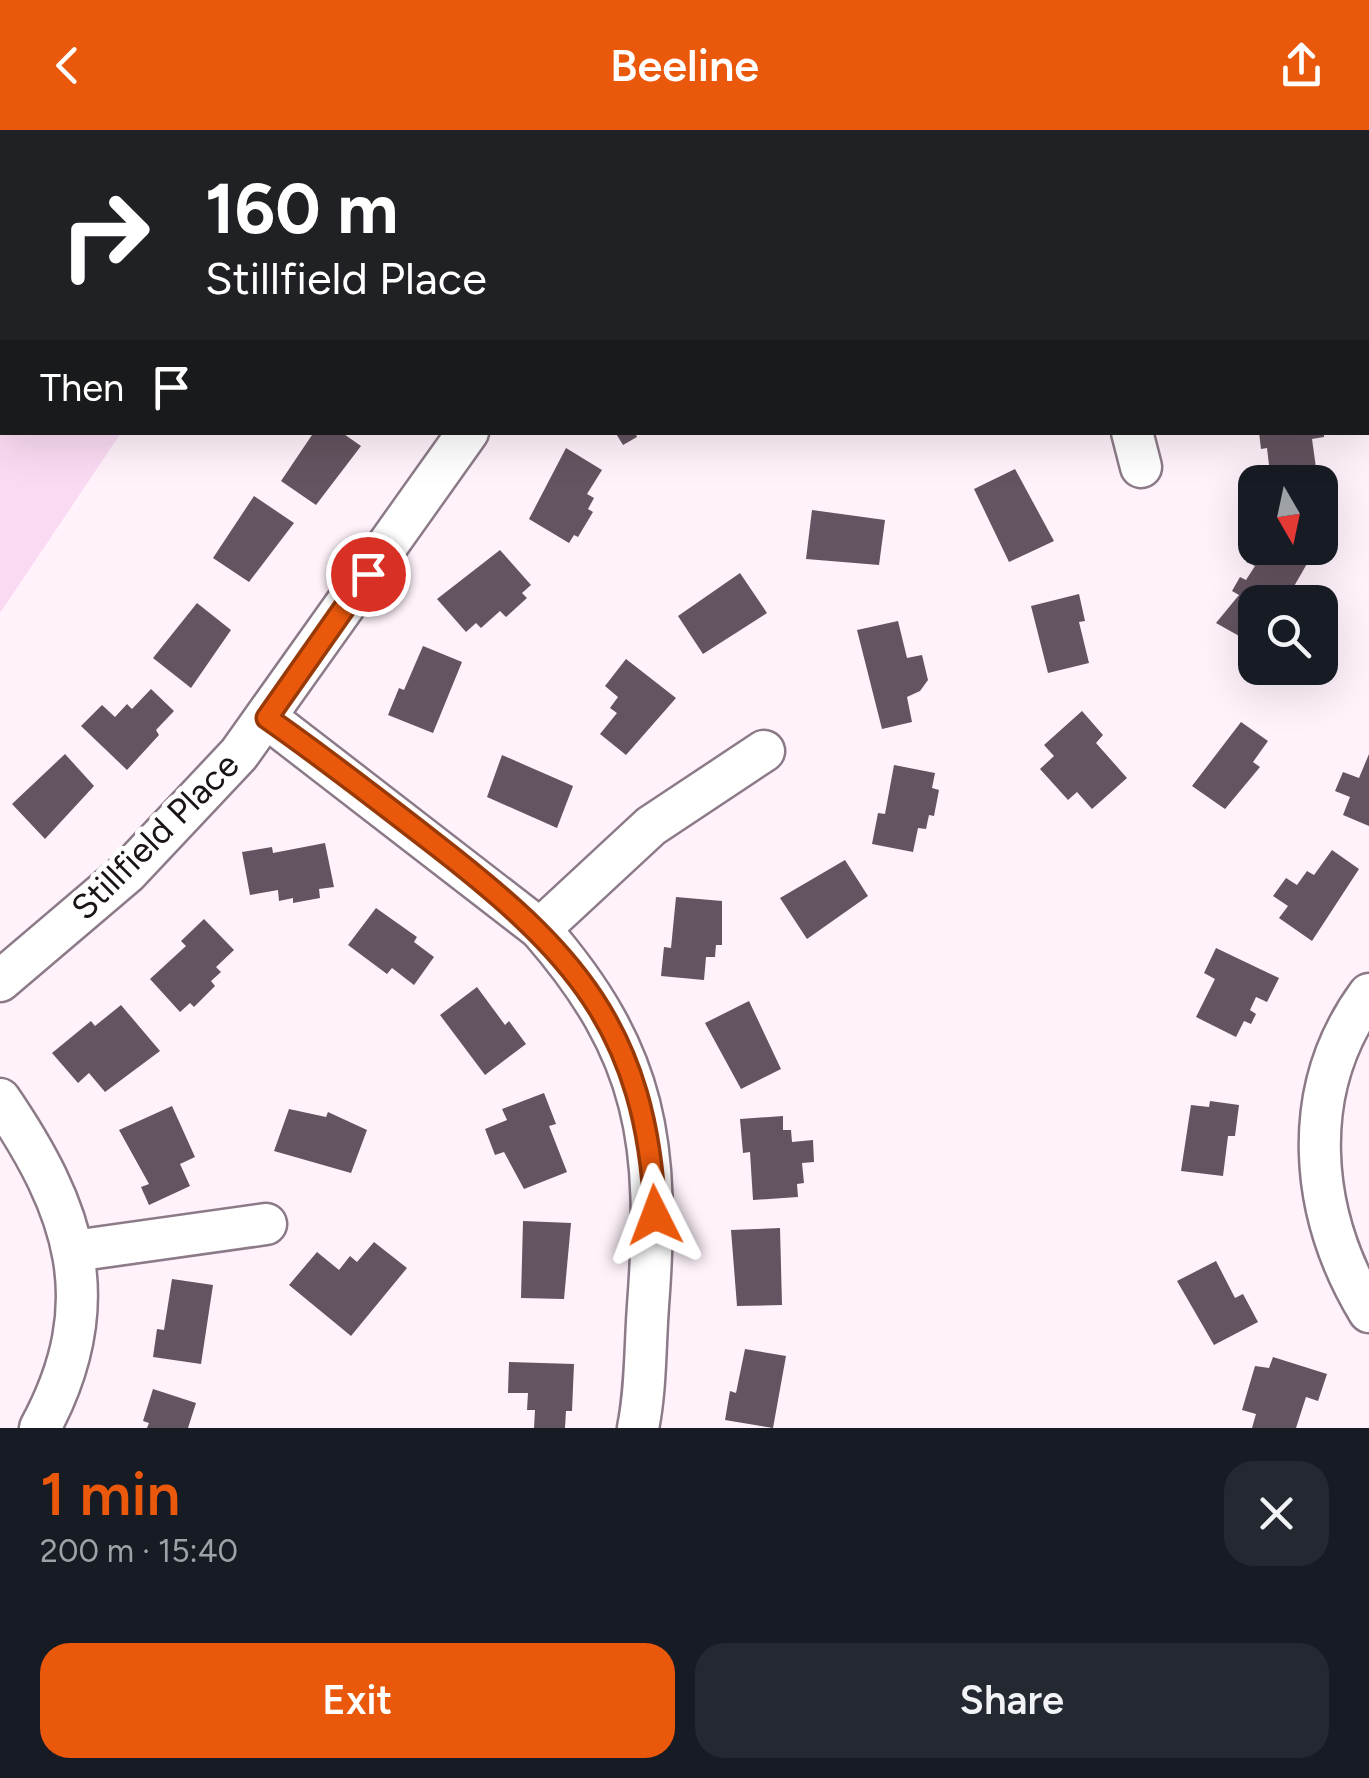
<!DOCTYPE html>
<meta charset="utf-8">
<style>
:root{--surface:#171b24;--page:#242831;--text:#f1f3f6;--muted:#9ea1a6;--accent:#ea580c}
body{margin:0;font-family:Figtree,sans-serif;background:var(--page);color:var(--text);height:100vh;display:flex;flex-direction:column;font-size:38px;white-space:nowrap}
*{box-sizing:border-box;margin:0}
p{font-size:32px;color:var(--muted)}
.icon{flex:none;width:55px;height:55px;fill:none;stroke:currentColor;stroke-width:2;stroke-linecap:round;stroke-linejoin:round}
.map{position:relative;height:1298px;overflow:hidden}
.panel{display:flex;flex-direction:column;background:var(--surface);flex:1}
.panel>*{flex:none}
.hud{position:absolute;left:0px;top:0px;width:1370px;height:305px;box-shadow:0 10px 40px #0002;background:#202124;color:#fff;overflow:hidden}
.needle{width:65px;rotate:171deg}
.tools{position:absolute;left:1238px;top:335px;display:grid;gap:20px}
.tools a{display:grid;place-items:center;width:100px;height:100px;border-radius:20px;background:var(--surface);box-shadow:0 10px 40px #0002;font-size:50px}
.pin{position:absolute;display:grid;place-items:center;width:85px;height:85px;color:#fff;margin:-42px;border:5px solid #fff;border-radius:50%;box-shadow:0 2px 10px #0007}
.me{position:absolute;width:110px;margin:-55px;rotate:357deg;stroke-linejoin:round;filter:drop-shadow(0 0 8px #0008)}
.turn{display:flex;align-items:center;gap:35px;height:210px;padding:0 40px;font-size:45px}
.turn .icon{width:130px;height:130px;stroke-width:2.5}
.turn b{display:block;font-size:70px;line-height:85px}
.then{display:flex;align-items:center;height:95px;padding:0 40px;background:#0003;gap:20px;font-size:38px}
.round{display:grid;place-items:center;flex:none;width:105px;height:105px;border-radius:30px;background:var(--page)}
.summary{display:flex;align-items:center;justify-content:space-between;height:170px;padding:0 40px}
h1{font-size:60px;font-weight:600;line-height:75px;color:var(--accent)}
.primary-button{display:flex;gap:20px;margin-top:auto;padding:20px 40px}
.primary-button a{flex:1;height:115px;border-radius:30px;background:var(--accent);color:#fff;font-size:40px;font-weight:600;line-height:115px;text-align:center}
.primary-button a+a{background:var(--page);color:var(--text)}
header{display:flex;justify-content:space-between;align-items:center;height:130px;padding:0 40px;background:var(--accent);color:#fff;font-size:45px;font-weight:600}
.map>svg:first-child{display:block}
</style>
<header><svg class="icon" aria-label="back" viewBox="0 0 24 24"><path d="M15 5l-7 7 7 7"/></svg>Beeline<svg class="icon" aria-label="share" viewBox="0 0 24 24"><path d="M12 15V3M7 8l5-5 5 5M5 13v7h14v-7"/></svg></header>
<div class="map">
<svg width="1369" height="1298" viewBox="0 0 1369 1298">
<rect width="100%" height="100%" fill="#fff2fb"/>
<polygon fill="#fadaf2" points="0,0 285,0 2,2 2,302 121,303 0,483"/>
<g fill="#645360">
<polygon points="314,302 341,302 361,316 316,375 281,351"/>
<polygon points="615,302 635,302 637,307 623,315"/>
<polygon points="1259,302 1324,302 1324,307 1312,309 1318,352 1271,352 1267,318 1261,319"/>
<polygon points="566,318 602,340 587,364 594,368 588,379 593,382 578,407 574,405 569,413 529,389"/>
<polygon points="1015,339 1054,411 1009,432 974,359"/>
<polygon points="254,366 294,393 249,452 213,428"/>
<polygon points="812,380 885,390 879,435 806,429"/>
<polygon points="1254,418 1282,418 1308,432 1289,465 1303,472 1255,472 1255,499 1248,511 1216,493 1239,465 1232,461 1240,447 1246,450 1255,436 1246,432"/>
<polygon points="500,420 531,455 522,463 527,468 506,487 500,481 481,498 476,493 466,502 437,469"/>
<polygon points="740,443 767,483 703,524 678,486"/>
<polygon points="1079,464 1085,491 1079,492 1089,533 1048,543 1031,476"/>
<polygon points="197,473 231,500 191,558 153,528"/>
<polygon points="898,491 907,528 922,525 928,550 920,561 907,567 912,592 882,599 857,500"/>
<polygon points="423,516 462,532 433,603 388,585 399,558 404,560"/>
<polygon points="626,529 676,568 626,625 600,604 617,583 610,578 618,567 605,556"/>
<polygon points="151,559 174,581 156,600 159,605 127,640 81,596 102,575 115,587 127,574 132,579"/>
<polygon points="1082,581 1103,605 1096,613 1127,648 1092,679 1077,662 1068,670 1040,639 1054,626 1044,615"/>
<polygon points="1241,592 1268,611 1253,632 1260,637 1225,679 1192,656"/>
<polygon points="65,624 94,656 45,709 12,674"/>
<polygon points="1369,624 1369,696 1343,685 1350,667 1335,661 1343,642 1359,648"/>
<polygon points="502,625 573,656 557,698 487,667"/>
<polygon points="894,635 935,643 932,658 939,660 934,686 929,685 926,699 918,698 913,722 872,714 878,683 885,684"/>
<polygon points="325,713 334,757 319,759 320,768 293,773 293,768 279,771 278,760 250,765 242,722 272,717 273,723"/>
<polygon points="1332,720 1359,739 1312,811 1279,788 1288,776 1273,766 1286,748 1297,755 1307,741 1314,745"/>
<polygon points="845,730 868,766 807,809 780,768"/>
<polygon points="676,767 722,771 722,815 716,815 715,827 706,827 704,850 661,846 664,817 671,818"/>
<polygon points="376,778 417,807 414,812 434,827 414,855 392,838 387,844 348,815"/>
<polygon points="204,789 234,820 216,837 221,842 211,851 215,856 194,877 190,873 180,882 150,849 186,816 181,811"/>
<polygon points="1216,818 1279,848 1267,872 1256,867 1250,880 1256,884 1251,894 1244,891 1236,907 1196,887 1215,849 1204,843"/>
<polygon points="477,857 505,895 509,891 526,914 485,945 440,885"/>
<polygon points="749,871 781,939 741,959 705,893"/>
<polygon points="121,875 160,921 105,962 89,943 78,953 52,923 91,891 95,896"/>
<polygon points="544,963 556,994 549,996 567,1042 524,1059 504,1022 495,1025 485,999 507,990 502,979"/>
<polygon points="1210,971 1239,975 1235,1006 1228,1006 1223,1046 1181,1041 1191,975 1209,977"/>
<polygon points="172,976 195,1027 180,1034 190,1056 149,1075 141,1057 149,1054 119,1000"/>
<polygon points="289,979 326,987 328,982 367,1000 351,1043 274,1021"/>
<polygon points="783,986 783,1000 791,1000 792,1012 813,1010 814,1032 802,1033 804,1053 797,1054 798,1067 753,1070 750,1022 743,1023 740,989"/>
<polygon points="523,1091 571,1093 564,1169 521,1168"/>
<polygon points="780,1098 782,1175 737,1176 731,1100"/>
<polygon points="374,1112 407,1138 351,1206 289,1155 317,1122 339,1140 350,1126 357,1132"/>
<polygon points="1216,1131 1235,1168 1243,1164 1258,1192 1214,1215 1177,1151"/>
<polygon points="172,1149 213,1155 201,1234 153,1227 157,1199 164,1200"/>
<polygon points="745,1219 786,1226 773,1298 725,1290 730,1261 736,1263"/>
<polygon points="1273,1227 1327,1244 1318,1271 1306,1267 1296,1298 1252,1298 1256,1284 1242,1280 1255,1236 1269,1238"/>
<polygon points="509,1232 574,1234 572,1281 566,1281 565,1298 534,1298 535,1280 527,1280 528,1263 508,1263"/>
<polygon points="153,1259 196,1273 188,1298 147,1298 149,1293 143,1291"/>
</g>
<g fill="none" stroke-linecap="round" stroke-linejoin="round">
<g stroke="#8c7a88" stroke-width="45">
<g id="minor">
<polyline points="1062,2 1072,0"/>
<polyline points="1132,302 1141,337"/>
<path d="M267,588L540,799C649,924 660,1015 648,1176C645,1216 646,1259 638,1298"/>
<polyline points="540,799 651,696 764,621"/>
<polyline points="0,851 127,743 239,624 468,302"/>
<path d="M1369,864C1298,960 1309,1083 1369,1182"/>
<path d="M0,969C75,1079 108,1172 40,1298"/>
<polyline points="74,1121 266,1094"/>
</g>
</g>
<use href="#minor" stroke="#fff" stroke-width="40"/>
</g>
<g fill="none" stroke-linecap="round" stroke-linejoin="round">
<g stroke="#983908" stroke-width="25">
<path id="route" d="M368,444L267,588C323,627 377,669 431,711C572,820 647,898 655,1085"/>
</g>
<use href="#route" stroke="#ea580c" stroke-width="18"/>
</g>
<g text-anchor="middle" stroke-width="10" stroke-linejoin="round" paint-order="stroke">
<g font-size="35" fill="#1a1318" stroke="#fff">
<text transform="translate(155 706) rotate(-45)" y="12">Stillfield Place</text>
</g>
</g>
</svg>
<div class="tools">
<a><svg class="needle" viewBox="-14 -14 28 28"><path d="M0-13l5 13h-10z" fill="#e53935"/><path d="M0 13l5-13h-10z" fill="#9ea1a6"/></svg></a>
<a><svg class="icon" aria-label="search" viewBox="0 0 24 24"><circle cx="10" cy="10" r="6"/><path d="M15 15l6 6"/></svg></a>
</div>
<div class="pin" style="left:368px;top:444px;background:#d93025"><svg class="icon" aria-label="arrive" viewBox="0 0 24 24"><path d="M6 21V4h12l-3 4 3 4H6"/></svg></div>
<svg class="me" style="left:655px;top:1085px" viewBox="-20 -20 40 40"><path d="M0-17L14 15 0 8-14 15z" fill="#ea580c" stroke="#fff" stroke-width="4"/></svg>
<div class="hud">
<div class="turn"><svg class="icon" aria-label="right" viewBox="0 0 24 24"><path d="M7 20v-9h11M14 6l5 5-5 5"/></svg><div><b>160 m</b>Stillfield Place</div></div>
<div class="then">Then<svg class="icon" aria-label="arrive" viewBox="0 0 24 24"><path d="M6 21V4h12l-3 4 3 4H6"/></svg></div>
</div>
</div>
<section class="panel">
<div class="summary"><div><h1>1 min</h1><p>200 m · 15:40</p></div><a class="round"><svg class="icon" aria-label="close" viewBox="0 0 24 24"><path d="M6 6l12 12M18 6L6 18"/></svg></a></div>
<div class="primary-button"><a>Exit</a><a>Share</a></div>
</section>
